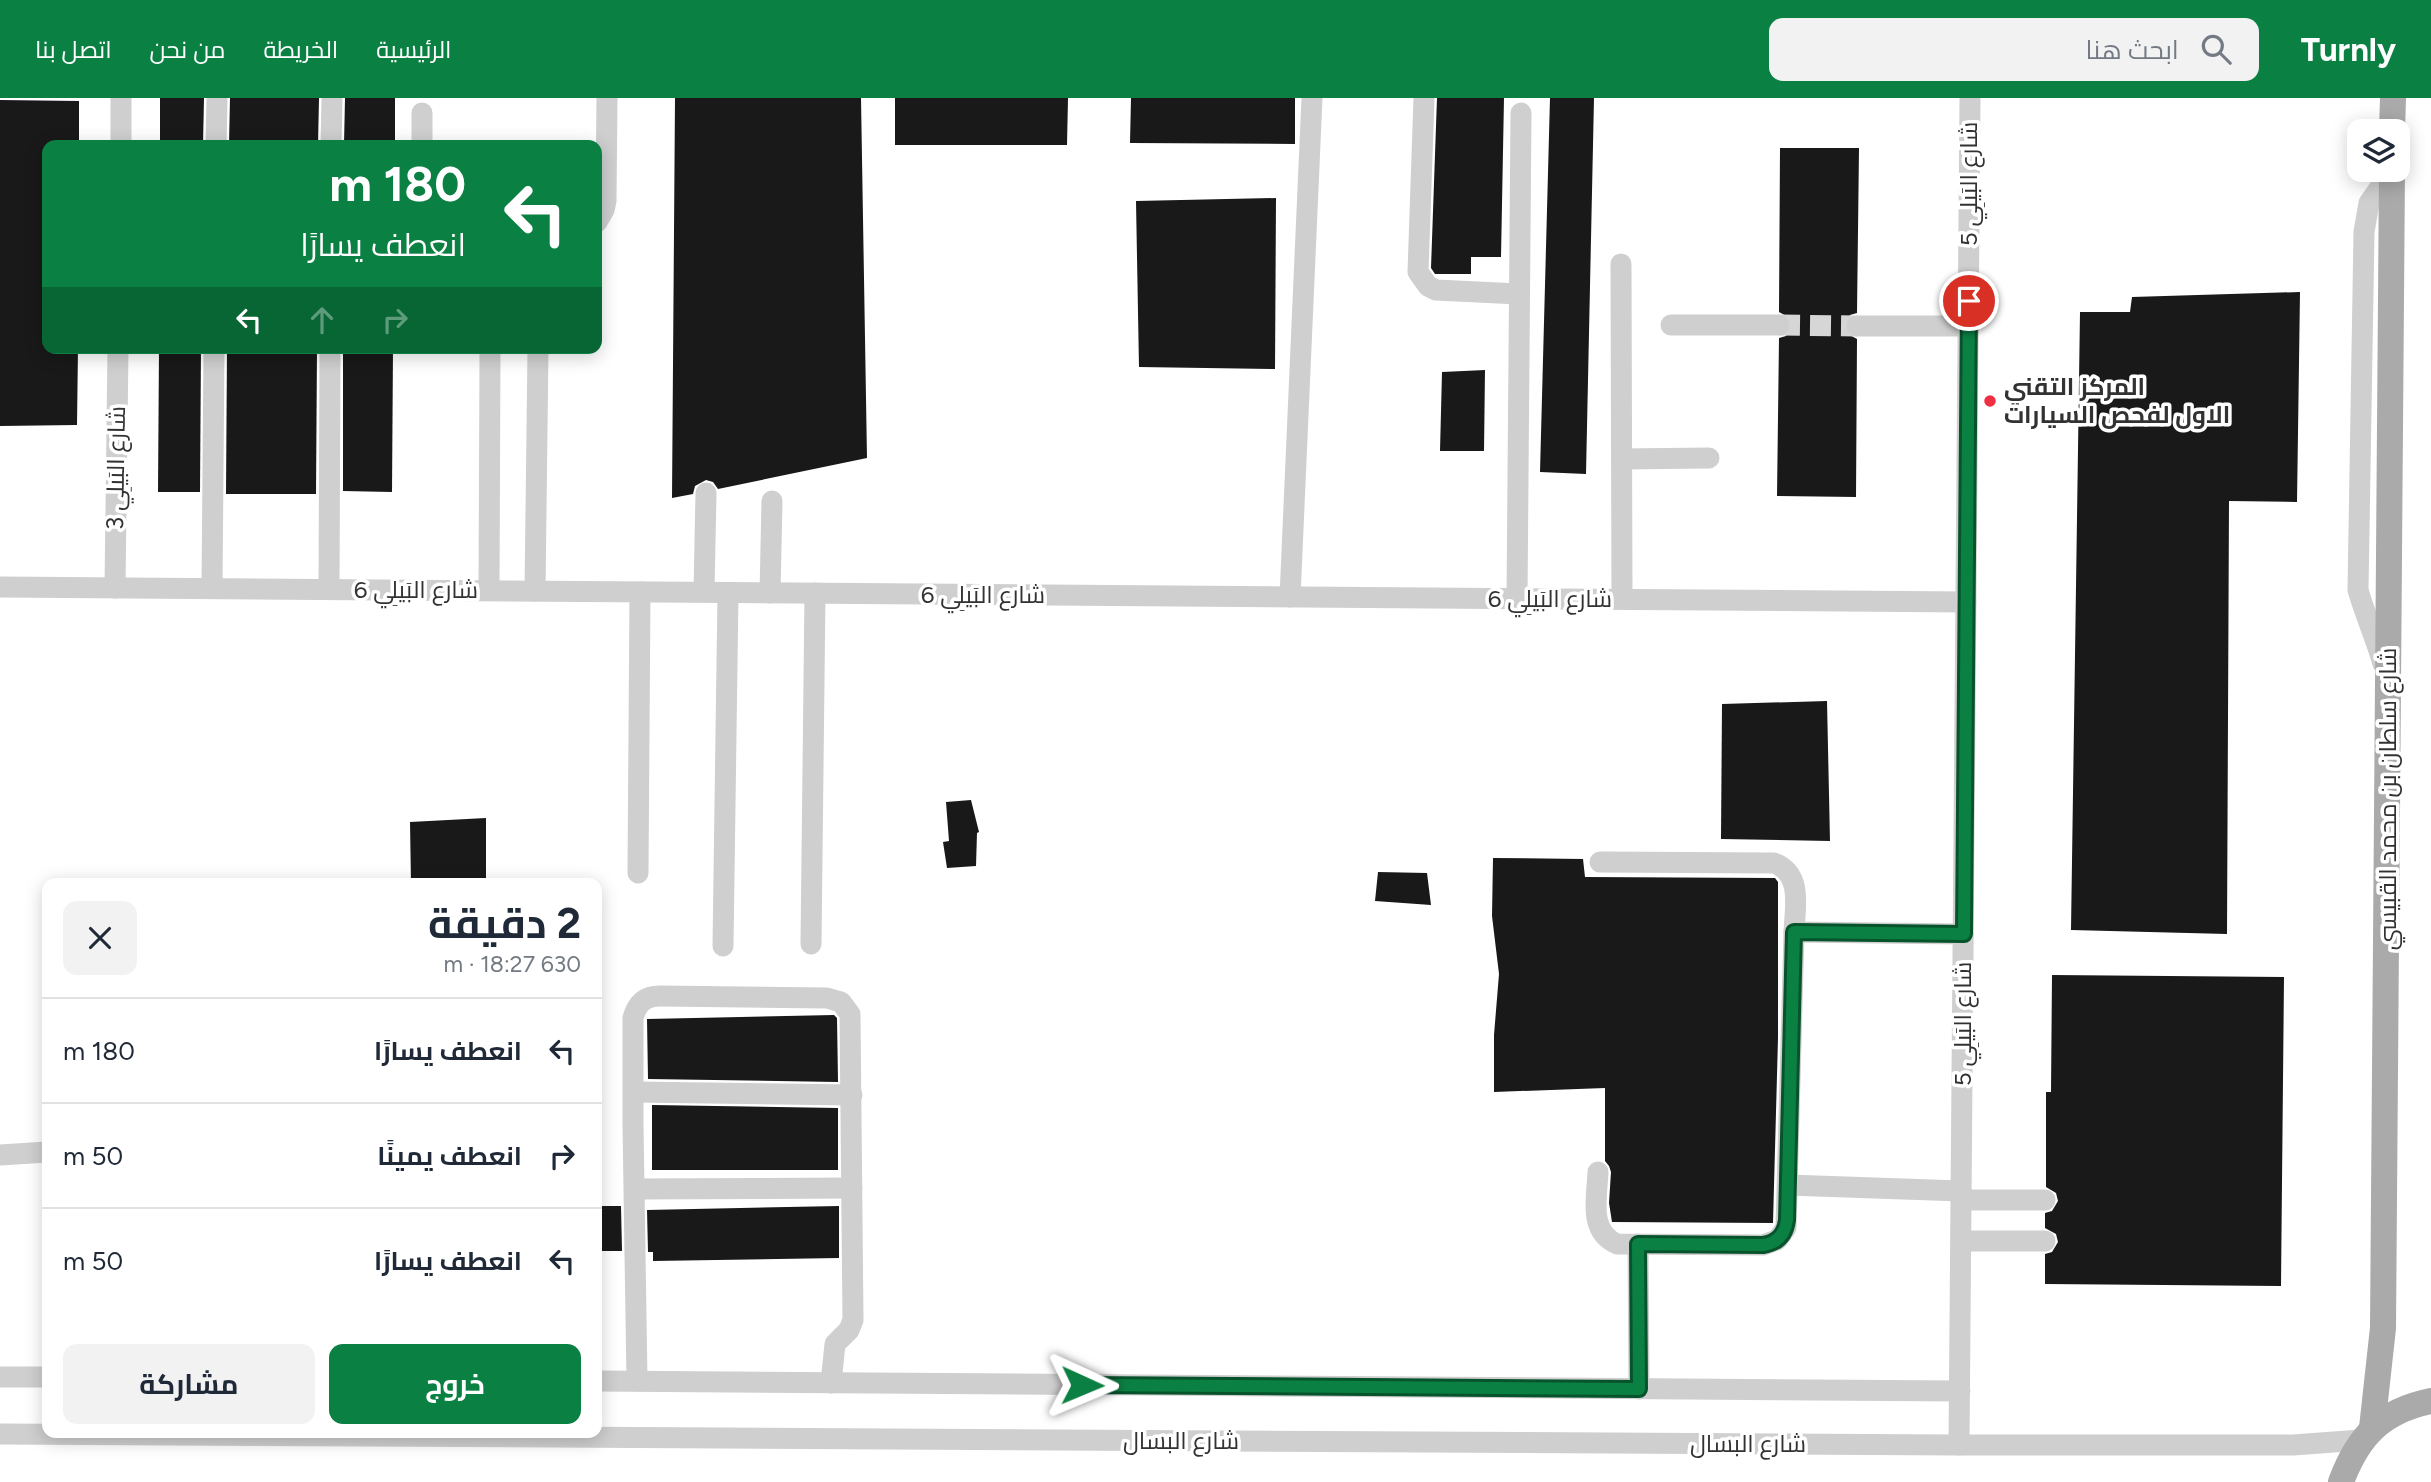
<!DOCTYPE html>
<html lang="ar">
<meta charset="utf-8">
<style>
:root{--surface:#fff;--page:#f2f2f3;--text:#1f2937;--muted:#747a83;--line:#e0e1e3;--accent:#0b8043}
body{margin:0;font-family:Figtree,Cairo,sans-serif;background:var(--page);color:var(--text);direction:rtl;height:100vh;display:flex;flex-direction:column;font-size:26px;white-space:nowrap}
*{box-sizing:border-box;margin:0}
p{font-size:23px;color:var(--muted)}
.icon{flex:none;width:38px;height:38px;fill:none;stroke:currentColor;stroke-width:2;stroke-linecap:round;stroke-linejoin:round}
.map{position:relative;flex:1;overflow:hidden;direction:ltr}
.sheet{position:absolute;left:42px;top:780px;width:560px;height:560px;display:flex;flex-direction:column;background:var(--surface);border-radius:14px;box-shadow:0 4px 18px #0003;direction:rtl}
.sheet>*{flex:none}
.hud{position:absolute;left:42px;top:42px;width:560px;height:214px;border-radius:14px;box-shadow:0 4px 18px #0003;direction:rtl;background:#0b8043;color:#fff;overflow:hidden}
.buttons{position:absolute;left:2347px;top:21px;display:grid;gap:14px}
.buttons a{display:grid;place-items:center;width:63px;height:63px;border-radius:14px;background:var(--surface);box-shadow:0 4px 18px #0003;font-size:35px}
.pin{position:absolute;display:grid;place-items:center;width:60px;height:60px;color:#fff;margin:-30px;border:4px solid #fff;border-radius:50%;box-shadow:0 2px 7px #0007}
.me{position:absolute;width:77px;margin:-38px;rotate:91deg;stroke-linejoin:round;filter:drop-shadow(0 0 5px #0008)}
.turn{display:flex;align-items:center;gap:24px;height:147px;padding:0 21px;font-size:32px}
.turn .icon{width:91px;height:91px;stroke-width:2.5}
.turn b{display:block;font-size:49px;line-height:60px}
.lanes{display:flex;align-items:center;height:66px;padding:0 21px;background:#0003;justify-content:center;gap:35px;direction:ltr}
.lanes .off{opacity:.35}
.round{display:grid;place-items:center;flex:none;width:74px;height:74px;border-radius:14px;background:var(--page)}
.headline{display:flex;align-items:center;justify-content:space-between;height:119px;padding:0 21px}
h1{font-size:42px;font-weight:700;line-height:52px}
.button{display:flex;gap:14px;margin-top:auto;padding:14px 21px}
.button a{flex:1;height:80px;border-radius:14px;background:var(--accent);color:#fff;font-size:28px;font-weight:700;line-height:80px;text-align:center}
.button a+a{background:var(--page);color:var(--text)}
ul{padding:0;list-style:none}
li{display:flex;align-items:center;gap:21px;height:105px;padding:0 21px;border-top:2px solid var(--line)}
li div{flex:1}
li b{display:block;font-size:26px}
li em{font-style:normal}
header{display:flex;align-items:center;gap:42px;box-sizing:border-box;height:98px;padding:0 35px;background:var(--accent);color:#fff}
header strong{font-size:33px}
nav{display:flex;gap:38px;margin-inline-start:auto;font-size:24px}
.search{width:490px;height:63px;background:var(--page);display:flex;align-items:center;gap:18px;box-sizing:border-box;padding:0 24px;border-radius:14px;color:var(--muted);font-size:26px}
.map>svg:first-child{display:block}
</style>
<header>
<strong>Turnly</strong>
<div class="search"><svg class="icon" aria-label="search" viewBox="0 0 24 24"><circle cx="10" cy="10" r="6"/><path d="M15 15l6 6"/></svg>ابحث هنا</div>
<nav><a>الرئيسية</a><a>الخريطة</a><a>من نحن</a><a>اتصل بنا</a></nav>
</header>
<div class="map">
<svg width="2431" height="1384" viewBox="0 0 2431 1384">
<rect width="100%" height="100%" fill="#fff"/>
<g fill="#191919">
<polygon points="160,0 204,0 203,47 160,47"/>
<polygon points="230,0 319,0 318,47 229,47"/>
<polygon points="345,0 395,0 395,47 344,47"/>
<polygon points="675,0 861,0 867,360 718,391 713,384 706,382 695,388 693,396 672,400"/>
<polygon points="895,0 1068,0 1067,47 895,47"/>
<polygon points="1131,0 1295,0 1295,46 1130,45"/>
<polygon points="1437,0 1504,0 1501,159 1471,159 1471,176 1435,176 1431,170"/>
<polygon points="1550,0 1594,0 1586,376 1540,374"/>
<polygon points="0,2 79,3 79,47 47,47 47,250 78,250 77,327 0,328"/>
<polygon points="1780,50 1859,50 1857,215 1850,217 1844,227 1846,235 1857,241 1856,399 1777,398 1779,240 1786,238 1792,228 1790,220 1779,214"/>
<polygon points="1276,100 1275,271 1139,269 1136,103"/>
<polygon points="2300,194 2297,404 2229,403 2227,836 2071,832 2080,214 2130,214 2132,199"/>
<polygon points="159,250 201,250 200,394 158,394"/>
<polygon points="227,250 317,250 316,396 226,396"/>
<polygon points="343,250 393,250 392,394 343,393"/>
<polygon points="1485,272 1484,353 1440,353 1442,274"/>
<polygon points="1827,603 1830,743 1721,741 1722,606"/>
<polygon points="971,702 979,734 977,735 976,768 947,770 943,744 949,743 946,704"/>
<polygon points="486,720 486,786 411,786 410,724"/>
<polygon points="1493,760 1583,761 1585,779 1775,780 1778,784 1778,940 1773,1125 1612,1124 1609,1105 1611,1074 1609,1068 1605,1063 1605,990 1494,994 1494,937 1499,876 1492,818"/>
<polygon points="1378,774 1427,775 1431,807 1375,803"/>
<polygon points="2052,877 2284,879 2281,1188 2045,1186 2045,1156 2052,1154 2058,1144 2056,1136 2045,1130 2045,1115 2052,1113 2058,1103 2056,1095 2046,1089 2046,994 2051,994"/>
<polygon points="834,917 837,920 838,984 648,981 647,921"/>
<polygon points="652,1007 838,1010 838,1072 652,1072"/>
<polygon points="597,1108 621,1108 622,1153 597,1153"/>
<polygon points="839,1108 839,1160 653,1163 653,1154 648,1154 647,1112"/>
</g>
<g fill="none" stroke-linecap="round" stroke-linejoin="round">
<polyline stroke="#d6d6d6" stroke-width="21" stroke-dasharray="21 10" stroke-linecap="butt" points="1779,227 1857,228"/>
<g stroke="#cfcfcf" stroke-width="21">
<polyline points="1424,0 1418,174 1428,188 1436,192 1519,196"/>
<polyline points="121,47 121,0"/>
<polyline points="216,47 217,0"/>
<polyline points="331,47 332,0"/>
<polyline points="422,47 422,15"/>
<polyline points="597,124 604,112 606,103 607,0"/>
<polyline points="1621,166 1622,501"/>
<polyline points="1671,227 1779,227"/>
<polyline points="1857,228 1968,228"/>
<polyline points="1622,361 1709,360"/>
<polyline points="0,489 1966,504"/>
<polyline points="115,490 118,250"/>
<polyline points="212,490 214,250"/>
<polyline points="329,491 330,250"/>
<polyline points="489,492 490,250"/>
<polyline points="535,493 538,251"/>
<polyline points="704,494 706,395"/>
<polyline points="770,495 772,403"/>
<polyline points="1290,499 1312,0"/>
<polyline points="1517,501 1521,15"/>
<path d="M2383,566C2376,540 2365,517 2358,492L2364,134L2369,105L2392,72"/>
<polyline points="638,775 640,494"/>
<polyline points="1794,834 1963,836"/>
<polyline points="811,846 815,495"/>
<polyline points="723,848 728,495"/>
<polyline points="634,994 852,997"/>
<polyline points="0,1057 47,1054"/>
<path d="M1598,1074C1597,1100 1588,1133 1617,1146L1763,1147L1777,1142L1786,1130L1794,834C1795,809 1803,776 1774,765L1600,764"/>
<polyline points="1788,1087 1961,1093"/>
<polyline points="635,1091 852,1090"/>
<polyline points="1961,1102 2045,1102"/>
<polyline points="1961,1143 2045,1143"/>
<polyline points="1638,1146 1639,1291"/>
<polyline points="0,1279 47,1279"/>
<polyline points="597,1283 1960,1293"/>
<path d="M637,1283L633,1027V920C637,905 645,898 660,898L827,900L841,904L850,916L853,1222L849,1232L835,1246L831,1285"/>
<polyline points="0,1336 1959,1347 2293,1347 2361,1342"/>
<polyline points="1959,1347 1970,0"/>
</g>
<g stroke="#aaa" stroke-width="26">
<polyline points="2392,33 2393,0"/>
<polyline points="2372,1330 2383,1230 2392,72"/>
<path d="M2341,1384C2358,1338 2382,1313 2431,1303"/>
</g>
</g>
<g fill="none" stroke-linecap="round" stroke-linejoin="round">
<g stroke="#07532c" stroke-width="18">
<path id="route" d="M1082,1287L1639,1291L1638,1146L1763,1147C1777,1145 1785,1137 1787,1122L1794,834L1964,836L1969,203"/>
</g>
<use href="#route" stroke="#0b8043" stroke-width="12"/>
</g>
<circle fill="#ef2f41" stroke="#fff" stroke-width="2.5" cx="1990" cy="303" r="7"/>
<g text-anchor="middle" stroke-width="7" stroke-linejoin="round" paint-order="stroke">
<g font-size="24" fill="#323232" stroke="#fff">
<text transform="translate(1969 86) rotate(-90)" y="8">شارع البَيلِي 5</text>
<text transform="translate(116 370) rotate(-89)" y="8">شارع البَيلِي 3</text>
<text x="416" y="500">شارع البَيلِي 6</text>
<text x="983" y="505">شارع البَيلِي 6</text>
<text x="1550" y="509">شارع البَيلِي 6</text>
<text transform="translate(2388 701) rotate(-90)" y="8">شارع سلطان بن محمد القبيسي</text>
<text transform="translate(1963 926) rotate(-90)" y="8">شارع البَيلِي 5</text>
<text x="1181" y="1351">شارع البسال</text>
<text x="1748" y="1354">شارع البسال</text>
</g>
<g font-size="24" font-weight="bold" fill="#323232" stroke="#fff" text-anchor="start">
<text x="2004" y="297">المركز التقني<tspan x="2004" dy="28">الاول لفحص السيارات</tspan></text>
</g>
</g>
</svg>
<div class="buttons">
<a><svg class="icon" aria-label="layers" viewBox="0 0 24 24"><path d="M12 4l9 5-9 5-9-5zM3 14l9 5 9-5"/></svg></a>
</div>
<div class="pin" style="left:1969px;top:203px;background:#d93025"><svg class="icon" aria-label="arrive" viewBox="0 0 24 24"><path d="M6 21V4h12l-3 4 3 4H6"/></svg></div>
<svg class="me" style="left:1082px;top:1287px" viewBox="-20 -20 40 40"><path d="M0-17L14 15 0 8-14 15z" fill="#0b8043" stroke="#fff" stroke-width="4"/></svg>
<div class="hud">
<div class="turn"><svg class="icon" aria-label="left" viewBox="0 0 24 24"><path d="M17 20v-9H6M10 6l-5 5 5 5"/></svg><div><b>180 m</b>انعطف يسارًا</div></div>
<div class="lanes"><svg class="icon" aria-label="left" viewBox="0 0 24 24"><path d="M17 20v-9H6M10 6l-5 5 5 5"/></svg><svg class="icon off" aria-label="ahead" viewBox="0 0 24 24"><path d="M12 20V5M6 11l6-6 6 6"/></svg><svg class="icon off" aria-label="right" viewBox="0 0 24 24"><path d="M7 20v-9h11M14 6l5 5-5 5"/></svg></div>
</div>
<section class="sheet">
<div class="headline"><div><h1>2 دقيقة</h1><p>630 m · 18:27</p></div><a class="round"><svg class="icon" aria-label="close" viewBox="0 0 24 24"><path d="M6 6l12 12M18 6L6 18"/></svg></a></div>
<ul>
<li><svg class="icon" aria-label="left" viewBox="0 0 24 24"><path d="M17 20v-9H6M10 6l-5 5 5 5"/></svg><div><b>انعطف يسارًا</b></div><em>180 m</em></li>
<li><svg class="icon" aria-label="right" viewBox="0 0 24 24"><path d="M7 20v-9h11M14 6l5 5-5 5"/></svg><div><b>انعطف يمينًا</b></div><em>50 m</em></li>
<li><svg class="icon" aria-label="left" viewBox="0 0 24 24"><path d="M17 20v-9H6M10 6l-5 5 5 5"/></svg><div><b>انعطف يسارًا</b></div><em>50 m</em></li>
</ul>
<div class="button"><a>خروج</a><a>مشاركة</a></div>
</section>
</div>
